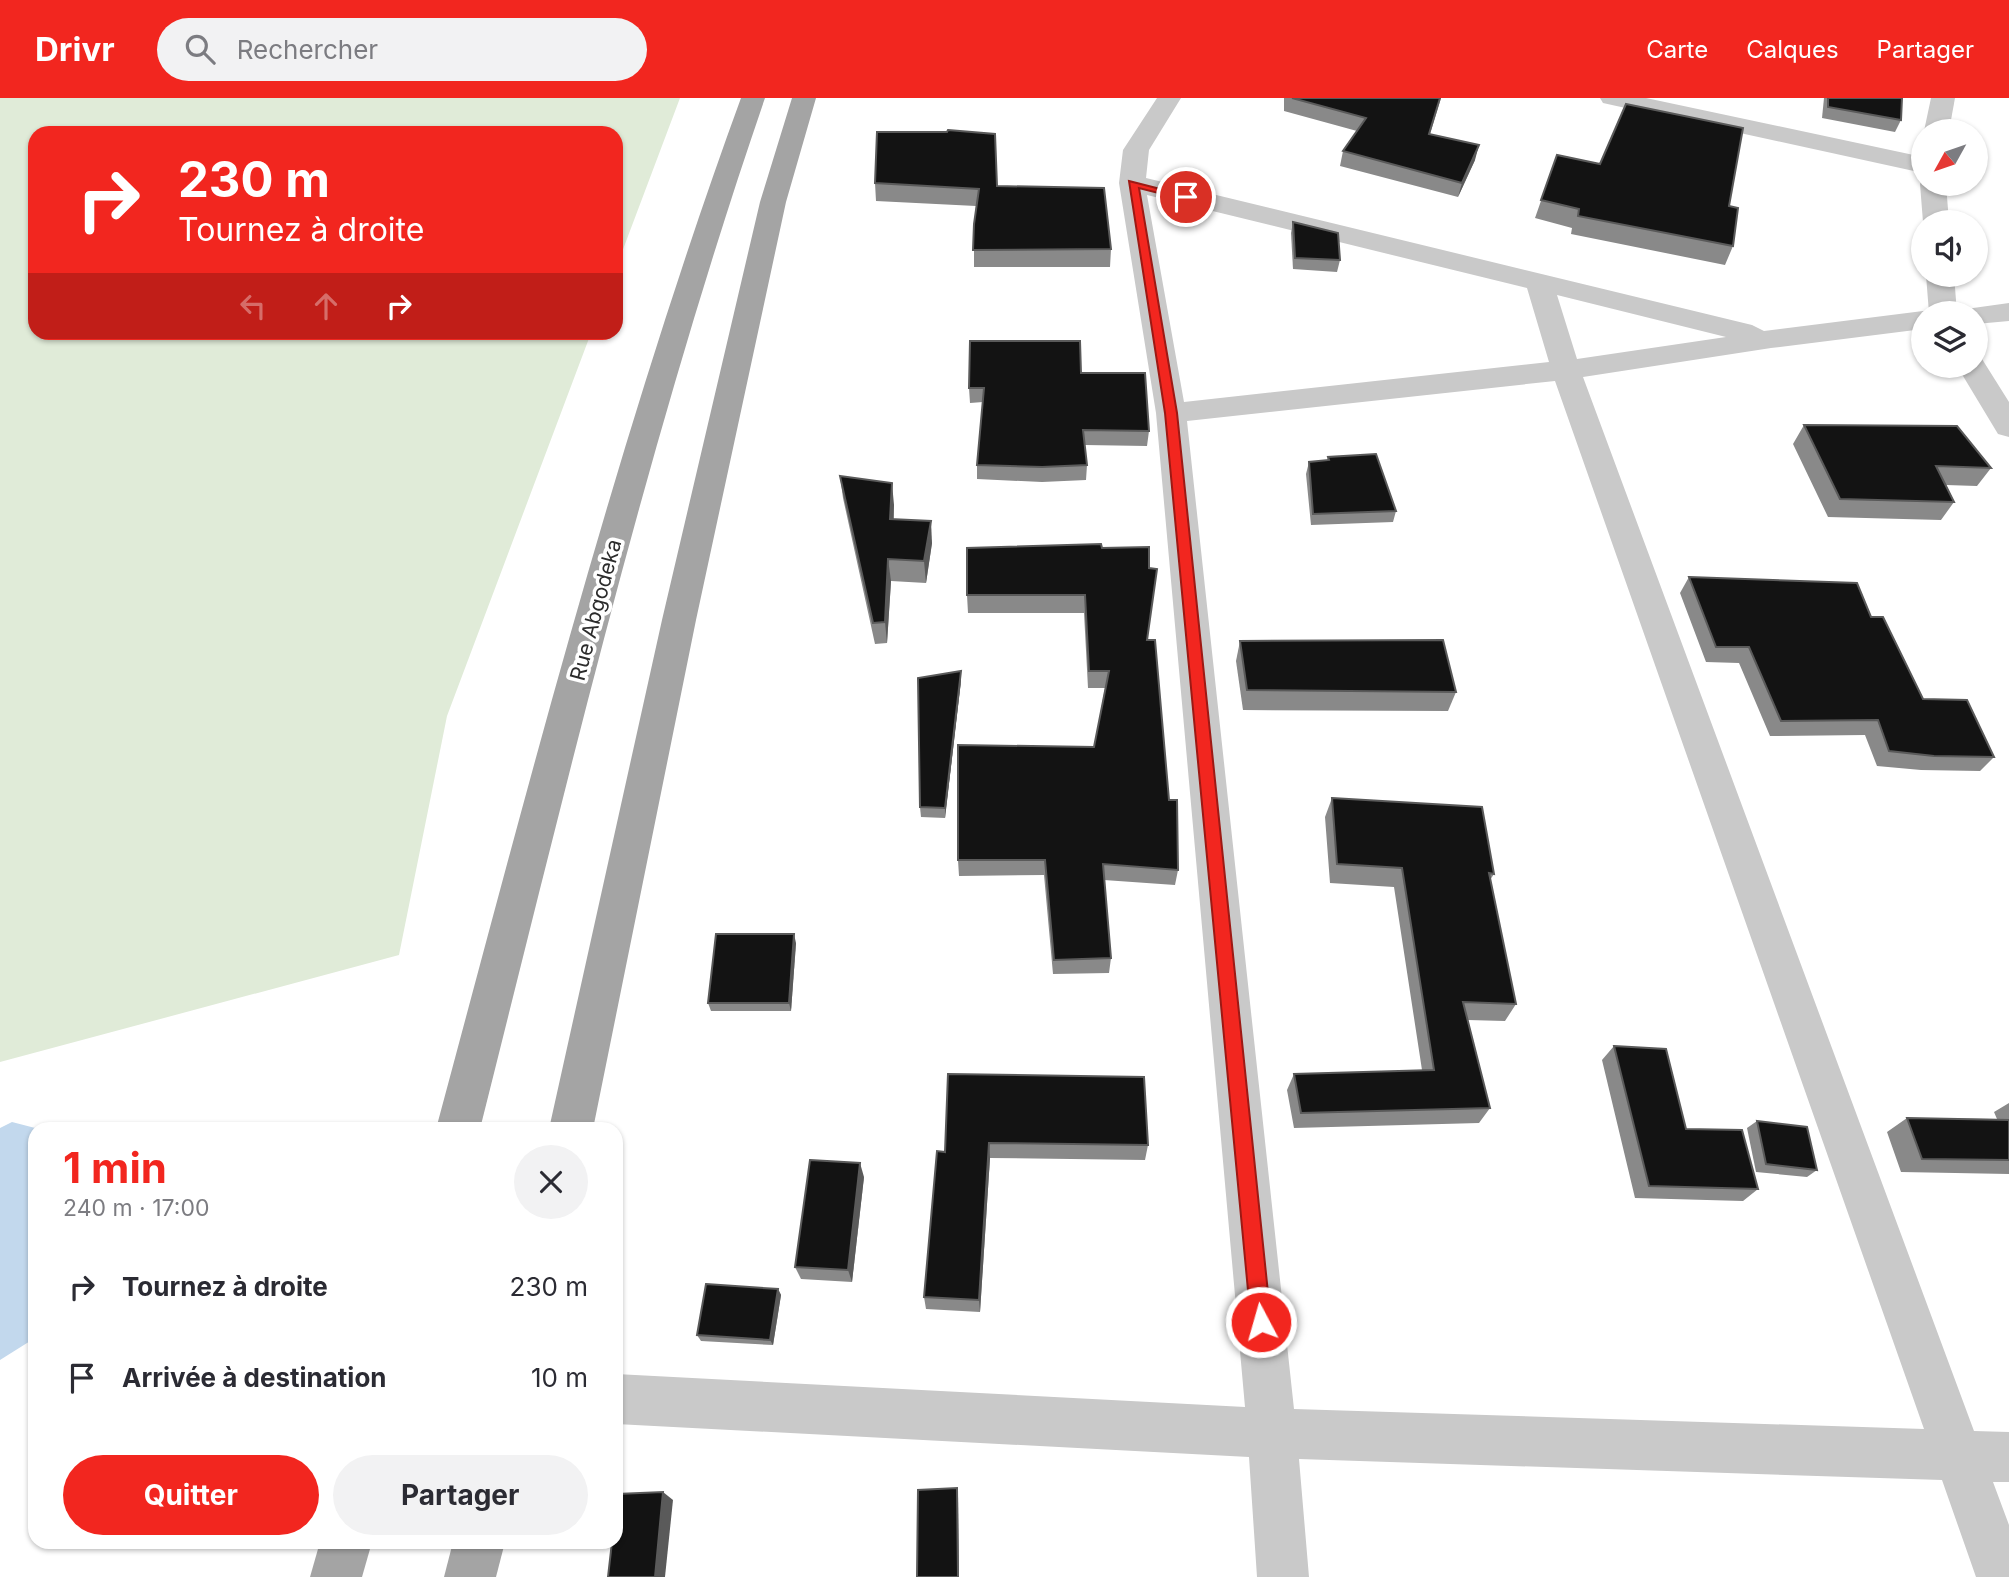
<!DOCTYPE html>
<html lang="fr">
<meta charset="utf-8">
<style>
:root{--surface:#fff;--page:#f2f2f3;--text:#2b2b33;--muted:#7c7c81;--accent:#f2261f}
body{margin:0;font-family:Inter,sans-serif;background:var(--page);color:var(--text);height:100vh;display:flex;flex-direction:column;font-size:26px;white-space:nowrap}
*{box-sizing:border-box;margin:0}
p{font-size:23px;color:var(--muted)}
.icon{flex:none;width:38px;height:38px;fill:none;stroke:currentColor;stroke-width:2;stroke-linecap:round;stroke-linejoin:round}
.map{position:relative;flex:1;overflow:hidden}
.drawer{position:absolute;left:28px;top:1024px;width:595px;height:427px;display:flex;flex-direction:column;background:var(--surface);border-radius:21px;box-shadow:0 2px 5px #0004}
.drawer>*{flex:none}
.hud{position:absolute;left:28px;top:28px;width:595px;height:214px;border-radius:21px;box-shadow:0 2px 5px #0004;background:#f2261f;color:#fff;overflow:hidden}
.needle{width:46px;rotate:230deg}
.buttons{position:absolute;left:1911px;top:21px;display:grid;gap:14px}
.buttons a{display:grid;place-items:center;width:77px;height:77px;border-radius:50%;background:var(--surface);box-shadow:0 2px 5px #0004;font-size:35px}
.pin{position:absolute;display:grid;place-items:center;width:60px;height:60px;color:#fff;margin:-30px;border:4px solid #fff;border-radius:50%;box-shadow:0 2px 7px #0007}
.me{position:absolute;width:77px;margin:-38px;rotate:354deg;stroke-linejoin:round;filter:drop-shadow(0 0 5px #0008)}
.turn{display:flex;align-items:center;gap:24px;height:147px;padding:0 35px;font-size:32px}
.turn .icon{width:91px;height:91px;stroke-width:2.5}
.turn b{display:block;font-size:49px;line-height:60px}
.lanes{display:flex;align-items:center;height:66px;padding:0 35px;background:#0003;justify-content:center;gap:35px;direction:ltr}
.lanes .off{opacity:.35}
.round{display:grid;place-items:center;flex:none;width:74px;height:74px;border-radius:37px;background:var(--page)}
.summary{display:flex;align-items:center;justify-content:space-between;height:119px;padding:0 35px}
h1{font-size:42px;font-weight:700;line-height:52px;color:var(--accent)}
.cta{display:flex;gap:14px;margin-top:auto;padding:14px 35px}
.cta a{flex:1;height:80px;border-radius:42px;background:var(--accent);color:#fff;font-size:28px;font-weight:700;line-height:80px;text-align:center}
.cta a+a{background:var(--page);color:var(--text)}
ul{padding:0;list-style:none}
li{display:flex;align-items:center;gap:21px;height:91px;padding:0 35px}
li div{flex:1}
li b{display:block;font-size:26px}
li em{font-style:normal}
header{display:flex;align-items:center;gap:42px;box-sizing:border-box;height:98px;padding:0 35px;background:var(--accent);color:#fff}
header strong{font-size:33px}
nav{display:flex;gap:38px;margin-inline-start:auto;font-size:24px}
.search{width:490px;height:63px;background:var(--page);display:flex;align-items:center;gap:18px;box-sizing:border-box;padding:0 24px;border-radius:38px;color:var(--muted);font-size:26px}
.map>svg:first-child{display:block}
</style>
<header>
<strong>Drivr</strong>
<div class="search"><svg class="icon" aria-label="search" viewBox="0 0 24 24"><circle cx="10" cy="10" r="6"/><path d="M15 15l6 6"/></svg>Rechercher</div>
<nav><a>Carte</a><a>Calques</a><a>Partager</a></nav>
</header>
<div class="map">
<svg width="2009" height="1479" viewBox="0 0 2009 1479">
<rect width="100%" height="100%" fill="#fff"/>
<polygon fill="#e0ebd8" points="0,0 680,0 616,170 616,35 35,35 35,234 591,235 447,618 399,857 0,964"/>
<polygon fill="#c2d8ed" points="12,1024 39,1031 35,1031 35,1240 0,1262 0,1030"/>
<g fill="none" stroke-linecap="round" stroke-linejoin="round">
<g fill="#c9c9c9" fill-rule="evenodd">
<path d="M1157,0H1181L1149,52L1146,80L1752,227L1764,233L1923,213L1929,215L1926,177H1954L1957,215H1923V231L1771,250L1583,279L1974,1333L2009,1334V1384H1993L2009,1427V1479H1976L1942,1382L1299,1361L1309,1479H1257L1249,1359L616,1326V1276L1245,1309L1156,315L1119,85L1123,52ZM1147,97L1527,190L1549,264L1184,304ZM1557,197L1726,239L1577,261ZM1555,283L1924,1331L1294,1311L1187,323Z"/>
<polygon points="1600,0 1646,0 1923,59 1923,75 1612,7 1603,5"/>
<polygon points="1931,0 1955,0 1949,33 1924,33"/>
<polygon points="1923,81 1923,86 1946,86 1949,124 1923,124 1920,86"/>
<polygon points="2009,205 2009,223 1976,226 1976,215 1963,215 1966,211"/>
<polygon points="1976,260 1982,261 2009,304 2009,339 1998,336 1957,268 1976,268"/>
</g>
<g fill="#a4a4a4" fill-rule="evenodd">
<path d="M741,0H765C649,337 567,685 480,1031H436C529,685 618,337 741,0Z"/>
<polygon points="792,0 816,0 786,104 696,522 593,1031 549,1031 662,522 760,104"/>
<polygon points="320,1444 372,1444 362,1479 310,1479"/>
<polygon points="453,1444 505,1444 496,1479 444,1479"/>
</g>
</g>
<g fill="#898989">
<polygon points="1284,0 1441,0 1430,36 1475,62 1458,99 1340,68 1343,53 1357,33 1284,13"/>
<polygon points="1824,0 1902,0 1901,22 1895,34 1822,20"/>
<polygon points="1557,57 1729,108 1733,148 1725,167 1571,136 1572,130 1535,120"/>
<polygon points="875,85 997,88 1111,151 1110,169 974,169 974,126 976,108 876,103"/>
<polygon points="1293,124 1340,162 1337,174 1293,171 1291,135"/>
<polygon points="1081,275 1149,333 1147,348 1085,347 1087,367 1086,382 1042,384 977,381 977,367 983,304 970,305 969,290"/>
<polygon points="1804,327 1991,370 1977,388 1946,387 1954,404 1941,422 1828,419 1793,346"/>
<polygon points="1328,359 1396,413 1393,424 1311,427 1306,376 1309,364 1327,362"/>
<polygon points="840,378 894,407 894,421 932,445 926,485 891,483 887,545 875,546 843,400"/>
<polygon points="1102,450 1147,542 1178,772 1175,787 1104,782 1111,860 1109,875 1053,876 1044,777 959,778 958,762 1094,649 1105,590 1088,590 1084,515 968,515 967,497"/>
<polygon points="1689,479 1871,519 1923,601 1994,659 1980,673 1921,672 1877,668 1865,637 1770,638 1739,565 1706,564 1680,495"/>
<polygon points="1240,543 1456,594 1448,613 1243,612 1236,563"/>
<polygon points="961,583 945,720 921,719 920,709"/>
<polygon points="1332,700 1494,776 1490,782 1516,906 1505,923 1468,922 1490,1010 1479,1025 1294,1030 1287,992 1294,976 1422,972 1394,789 1330,785 1325,719"/>
<polygon points="796,845 791,913 711,913 708,905"/>
<polygon points="1614,948 1686,1031 1758,1091 1743,1103 1635,1100 1602,962"/>
<polygon points="948,976 1148,1047 1145,1062 990,1060 980,1214 926,1211 924,1199 945,1054"/>
<polygon points="2009,1005 2009,1076 1901,1074 1887,1034 1907,1020 1997,1021 1994,1014"/>
<polygon points="1757,1023 1817,1072 1807,1079 1756,1074 1747,1030"/>
<polygon points="864,1079 852,1184 801,1181 795,1169"/>
<polygon points="778,1191 781,1197 773,1247 701,1243 697,1237"/>
</g>
<g fill="#5a5a5a">
<polygon points="1479,47 1475,62 1458,99 1462,85"/>
<polygon points="892,385 894,407 892,442 890,421"/>
<polygon points="931,423 932,445 926,485 924,463"/>
<polygon points="888,461 891,483 887,545 885,524"/>
<polygon points="961,573 961,583 945,720 945,710"/>
<polygon points="794,836 796,845 791,913 789,905"/>
<polygon points="989,1045 990,1060 980,1214 979,1202"/>
<polygon points="860,1065 864,1079 852,1184 848,1172"/>
<polygon points="778,1191 781,1197 773,1247 770,1242"/>
<polygon points="957,1390 958,1397 959,1479 958,1479"/>
<polygon points="663,1394 673,1402 665,1479 655,1479"/>
</g>
<g fill="#131313" stroke="#5a5a5a" stroke-width="2">
<polygon points="1292,0 1440,0 1429,36 1479,47 1462,85 1343,53 1366,20"/>
<polygon points="1828,0 1902,0 1901,22 1828,9"/>
<polygon points="1626,6 1743,30 1729,108 1738,110 1733,148 1578,118 1579,111 1541,102 1557,57 1600,66"/>
<polygon points="948,32 995,36 997,88 1104,90 1111,151 973,152 974,126 979,91 875,85 877,34 947,34"/>
<polygon points="1293,124 1338,135 1340,162 1295,160"/>
<polygon points="970,243 1080,243 1081,275 1145,275 1149,333 1083,332 1087,367 1042,369 977,367 984,290 969,290"/>
<polygon points="1804,327 1957,328 1991,370 1936,368 1954,404 1840,401"/>
<polygon points="1376,356 1396,413 1313,416 1309,364 1329,362 1328,359"/>
<polygon points="840,378 892,385 890,421 931,423 924,463 888,461 885,524 873,525"/>
<polygon points="1101,446 1102,450 1149,449 1149,470 1157,471 1147,542 1155,542 1169,702 1177,702 1178,772 1103,766 1111,860 1054,862 1045,762 958,762 958,647 1094,649 1109,573 1089,573 1085,497 967,497 967,450"/>
<polygon points="1689,479 1857,485 1871,519 1883,519 1923,601 1967,602 1994,659 1934,658 1889,653 1878,622 1781,623 1749,549 1716,549"/>
<polygon points="1443,542 1456,594 1247,592 1240,543"/>
<polygon points="961,573 945,710 920,709 918,580"/>
<polygon points="1332,700 1482,709 1494,776 1489,775 1516,906 1463,904 1490,1010 1301,1015 1294,976 1434,972 1402,770 1337,766"/>
<polygon points="716,836 794,836 789,905 708,905"/>
<polygon points="1614,948 1666,951 1686,1031 1742,1032 1758,1091 1649,1088"/>
<polygon points="948,976 1144,979 1148,1047 989,1045 979,1202 924,1199 937,1053 945,1054"/>
<polygon points="1907,1020 2009,1022 2009,1062 1922,1061"/>
<polygon points="1757,1023 1807,1029 1817,1072 1766,1066"/>
<polygon points="810,1062 860,1065 848,1172 795,1169"/>
<polygon points="706,1186 778,1191 770,1242 697,1237"/>
<polygon points="957,1390 958,1479 917,1479 918,1392"/>
<polygon points="663,1394 655,1479 608,1479 612,1444 616,1444 616,1406 617,1396"/>
</g>
<polygon fill="#f2261f" stroke="#9d1914" stroke-width="2" points="1129,83 1192,99 1186,102 1139,90 1177,315 1271,1224 1268,1231 1261,1234 1254,1231 1251,1224 1165,315"/>
<g text-anchor="middle" stroke-width="7" stroke-linejoin="round" paint-order="stroke">
<g font-size="21" fill="#2c2c2c" stroke="#fff">
<text transform="translate(596 512) rotate(-75)" y="7">Rue Abgodeka</text>
</g>
</g>
</svg>
<div class="buttons">
<a><svg class="needle" viewBox="-14 -14 28 28"><path d="M0-13l5 13h-10z" fill="#e53935"/><path d="M0 13l5-13h-10z" fill="#7c7c81"/></svg></a>
<a><svg class="icon" aria-label="sound" viewBox="0 0 24 24"><path d="M4 9h4l5-4v14l-5-4H4zM17 9q2 3 0 6"/></svg></a>
<a><svg class="icon" aria-label="layers" viewBox="0 0 24 24"><path d="M12 4l9 5-9 5-9-5zM3 14l9 5 9-5"/></svg></a>
</div>
<div class="pin" style="left:1186px;top:99px;background:#d93025"><svg class="icon" aria-label="arrive" viewBox="0 0 24 24"><path d="M6 21V4h12l-3 4 3 4H6"/></svg></div>
<svg class="me" style="left:1261px;top:1224px" viewBox="-20 -20 40 40"><circle r="17" fill="#f2261f" stroke="#fff" stroke-width="3"/><path d="M0-11L8 9 0 5-8 9z" fill="#fff"/></svg>
<div class="hud">
<div class="turn"><svg class="icon" aria-label="right" viewBox="0 0 24 24"><path d="M7 20v-9h11M14 6l5 5-5 5"/></svg><div><b>230 m</b>Tournez à droite</div></div>
<div class="lanes"><svg class="icon off" aria-label="left" viewBox="0 0 24 24"><path d="M17 20v-9H6M10 6l-5 5 5 5"/></svg><svg class="icon off" aria-label="ahead" viewBox="0 0 24 24"><path d="M12 20V5M6 11l6-6 6 6"/></svg><svg class="icon" aria-label="right" viewBox="0 0 24 24"><path d="M7 20v-9h11M14 6l5 5-5 5"/></svg></div>
</div>
<section class="drawer">
<div class="summary"><div><h1>1 min</h1><p>240 m · 17:00</p></div><a class="round"><svg class="icon" aria-label="close" viewBox="0 0 24 24"><path d="M6 6l12 12M18 6L6 18"/></svg></a></div>
<ul>
<li><svg class="icon" aria-label="right" viewBox="0 0 24 24"><path d="M7 20v-9h11M14 6l5 5-5 5"/></svg><div><b>Tournez à droite</b></div><em>230 m</em></li>
<li><svg class="icon" aria-label="arrive" viewBox="0 0 24 24"><path d="M6 21V4h12l-3 4 3 4H6"/></svg><div><b>Arrivée à destination</b></div><em>10 m</em></li>
</ul>
<div class="cta"><a>Quitter</a><a>Partager</a></div>
</section>
</div>
